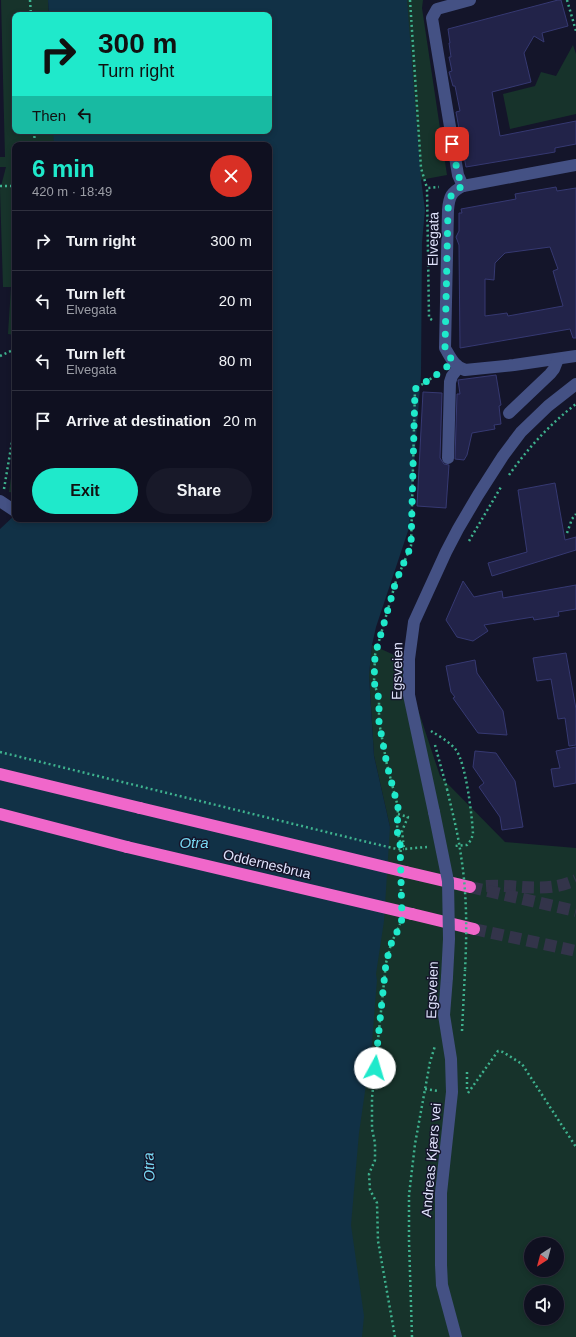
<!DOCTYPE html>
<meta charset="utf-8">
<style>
:root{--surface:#0f1020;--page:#181929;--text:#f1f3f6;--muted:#9b9da5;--line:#2f303e;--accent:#1fe9cb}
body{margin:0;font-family:Helvetica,sans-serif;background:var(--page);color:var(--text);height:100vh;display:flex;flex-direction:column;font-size:15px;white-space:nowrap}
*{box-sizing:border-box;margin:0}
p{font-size:13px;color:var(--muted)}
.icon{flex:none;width:22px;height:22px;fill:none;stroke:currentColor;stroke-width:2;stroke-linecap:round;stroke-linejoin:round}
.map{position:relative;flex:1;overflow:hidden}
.side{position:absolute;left:12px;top:142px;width:260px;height:380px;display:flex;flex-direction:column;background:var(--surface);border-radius:8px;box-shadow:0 2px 6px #0003,0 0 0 1px var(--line)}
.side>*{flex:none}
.top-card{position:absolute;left:12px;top:12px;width:260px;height:122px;border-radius:8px;box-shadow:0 2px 6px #0003,0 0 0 1px var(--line);background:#1fe9cb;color:#111;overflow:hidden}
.needle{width:26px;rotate:216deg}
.tools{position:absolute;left:524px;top:1237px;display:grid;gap:8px}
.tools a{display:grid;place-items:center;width:40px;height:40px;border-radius:50%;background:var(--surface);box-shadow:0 2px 6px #0003,0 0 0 1px var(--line);font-size:20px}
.pin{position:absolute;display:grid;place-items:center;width:34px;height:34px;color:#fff;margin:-17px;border-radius:8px;box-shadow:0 2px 6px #0006}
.me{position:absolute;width:44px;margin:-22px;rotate:6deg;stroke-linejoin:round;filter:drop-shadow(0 0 3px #0008)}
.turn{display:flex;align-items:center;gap:14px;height:84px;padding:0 20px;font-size:18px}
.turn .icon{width:52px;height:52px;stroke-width:2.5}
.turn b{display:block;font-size:28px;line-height:34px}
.then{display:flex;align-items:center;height:38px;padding:0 20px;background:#0003;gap:8px;font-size:15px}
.round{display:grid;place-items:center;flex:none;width:42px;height:42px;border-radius:21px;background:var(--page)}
.overview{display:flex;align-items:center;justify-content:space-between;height:68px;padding:0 20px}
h1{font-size:24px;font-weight:700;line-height:30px;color:var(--accent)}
.button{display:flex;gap:8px;margin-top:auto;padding:8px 20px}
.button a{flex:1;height:46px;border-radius:24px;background:var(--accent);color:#111;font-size:16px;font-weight:700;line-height:46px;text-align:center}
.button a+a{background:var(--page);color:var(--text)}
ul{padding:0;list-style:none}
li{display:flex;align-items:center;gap:12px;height:60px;padding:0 20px;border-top:1px solid var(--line)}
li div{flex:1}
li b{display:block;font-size:15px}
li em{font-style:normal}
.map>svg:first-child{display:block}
</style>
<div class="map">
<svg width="576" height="1337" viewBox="0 0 576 1337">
<rect width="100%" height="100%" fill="#14152a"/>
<g fill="#17332b" fill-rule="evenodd">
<polygon points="1,0 48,0 49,15 15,15 15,131 54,131 54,145 15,145 15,335 8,334 11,287 3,287 0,190 6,167 0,167 0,157 5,157"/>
<polygon points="406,0 423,0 422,8 447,175 420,180"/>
<polygon points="573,45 576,54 576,114 510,129 503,94 535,86 541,72 556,76"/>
<polygon points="15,449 15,493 9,492"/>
<path d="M372,645L401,658L440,776L505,842L576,848V1337H180L390,827L374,756L369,675ZM531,1244H557V1270H531ZM531,1292H557V1318H531Z"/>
</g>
<polygon fill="#113146" points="48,0 407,0 421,179 425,210 422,242 421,375 409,528 376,627 372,645 369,675 374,756 390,827 384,921 376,974 377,980 372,1043 359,1133 351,1225 364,1316 362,1337 0,1337 0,529 15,515 15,519 269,519 269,145 54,145 53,131 269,131 269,15 49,15"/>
<g fill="#222349" stroke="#363972" fill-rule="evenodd">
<polygon points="558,0 561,0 568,26 542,33 544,42 534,36 524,53 531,82 492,92 500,136 576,121 576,144 555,148 555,152 466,167 456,112 460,111 455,86 453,86 449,72 452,71 449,57 451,57 449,43 450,43 448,29"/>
<path d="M556,187L557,191L576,188V338H573L570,329L460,348L459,245L456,237L459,231V213H462L461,209L516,199L515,194ZM550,247L558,269L553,271L563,306L508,316L507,313L485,316V279L494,280L495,263L505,253Z"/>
<polygon points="496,375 501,405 499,406 501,424 494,425 495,429 472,433 467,455 464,460 455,459 457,394 460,394 458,380"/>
<polygon points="423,392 442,393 440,458 444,464 449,465 446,508 417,506"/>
<polygon points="555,483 565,540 576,537 576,550 492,576 488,563 527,552 518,490"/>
<polygon points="463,581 474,597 502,591 503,598 576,585 576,609 558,612 559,616 534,620 533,617 484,625 488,631 473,641 457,637 446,620"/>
<polygon points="566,653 576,709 576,745 569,746 565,718 558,719 551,679 537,681 533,658"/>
<polygon points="475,660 477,673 503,711 507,735 478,733 453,698 455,697 451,692 446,666"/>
<polygon points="576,747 576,783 554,787 551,769 560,768 556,751"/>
<polygon points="475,751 496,753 515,781 523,827 502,830 500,817 479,787 484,783 473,767"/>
</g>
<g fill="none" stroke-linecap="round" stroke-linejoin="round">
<g stroke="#33344a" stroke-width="12" stroke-dasharray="12 6" stroke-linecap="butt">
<path d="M486,886C519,884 544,894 576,880"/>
<polyline points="470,887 576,911"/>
<polyline points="474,929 576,951"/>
</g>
<g stroke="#3eb28e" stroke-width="2.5" stroke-dasharray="2 3" stroke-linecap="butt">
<polyline points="30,0 31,15"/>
<polyline points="410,0 421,168 427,188"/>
<polyline points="567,0 576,31"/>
<polyline points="34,131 35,145"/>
<polyline points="0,186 15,186"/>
<polyline points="432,320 429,318 427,188 439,187"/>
<polyline points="0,356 15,349"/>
<path d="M509,475C528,448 550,424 576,404"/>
<polyline points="4,489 15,424"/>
<polyline points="567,533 572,519 576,514"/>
<polyline points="469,541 501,487"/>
<path d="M431,731C439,736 450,742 456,750C466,764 472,815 473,834L471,840L467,845L454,846"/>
<polyline points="435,745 447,789"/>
<polyline points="398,814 408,817 402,831 404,849 427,847"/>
<polyline points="401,857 400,841 397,831 398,807 387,765 379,722 379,699 374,682 375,655 396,581 411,546 415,389 438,374"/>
<polyline points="401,884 401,899"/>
<polyline points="462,1031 465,970"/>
<polyline points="467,1072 467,1091"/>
<polyline points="425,1089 439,1091"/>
<polyline points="468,1093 498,1051 503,1052 522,1064 576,1147"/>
<polyline points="395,1337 378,1241 377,1203 370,1190 369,1174 375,1160 375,1143 372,1129 372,1098 386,963 391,944 400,924"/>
<polyline points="412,1337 409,1241 409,1195 415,1144 430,1062 435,1046"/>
</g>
<g stroke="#445184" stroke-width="12">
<path d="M576,165L463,186C451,192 449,197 448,210L445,348C451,358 454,366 465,370L514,365L576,356"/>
<polyline points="463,186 458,175 432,18 437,9 470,0"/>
<polyline points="509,413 550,374 554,369 558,359"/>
<polyline points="448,458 450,382 452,376 458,368"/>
<polyline points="0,501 15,511"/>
<polyline points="434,812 409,695 409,659 414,622 446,552 458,529 478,495 503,456 521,432 548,406 576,384"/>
<polyline points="447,977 444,1015 451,1059 452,1092 441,1193 441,1265 442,1285 456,1337"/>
</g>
<g stroke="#f067ca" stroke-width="12">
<polyline points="0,774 140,808"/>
<polyline points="0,814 127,847"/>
<polyline points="406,872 470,887"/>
<polyline points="412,914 474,929"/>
</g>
<g stroke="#3eb28e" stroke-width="2.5" stroke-dasharray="2 3" stroke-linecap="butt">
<polyline points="0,752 367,842 397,849 404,849"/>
<path d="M447,789C452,811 458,833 461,856C467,893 467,932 465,970"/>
</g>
<polyline stroke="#445184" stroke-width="12" points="434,812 448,881 449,939 447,977"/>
<g stroke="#f067ca" stroke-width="12">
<polyline points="140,808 406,872"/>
<polyline points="127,847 412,914"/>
</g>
</g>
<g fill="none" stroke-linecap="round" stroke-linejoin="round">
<path stroke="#1fe9cb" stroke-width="7" stroke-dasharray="0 12.6" d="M375,1068L386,963L391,944L399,928L402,919L400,841L397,831L398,807L387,765L379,722V699L374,682L375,655L396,581L411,546L415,389L439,373L453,362L445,348L448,210C449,197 451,192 463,186L458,175L452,144"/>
</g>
<g text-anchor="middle" stroke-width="3" stroke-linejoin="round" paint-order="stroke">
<g font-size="14" fill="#e0e3fc" stroke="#14152a">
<text transform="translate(433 239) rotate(-89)" y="5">Elvegata</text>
<text transform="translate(397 671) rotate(-89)" y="5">Egsveien</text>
<text transform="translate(267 864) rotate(13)" y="5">Oddernesbrua</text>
<text transform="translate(432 990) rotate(-88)" y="5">Egsveien</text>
<text transform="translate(431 1160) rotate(-85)" y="5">Andreas Kjærs vei</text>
</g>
<g font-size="15" font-style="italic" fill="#78d7f2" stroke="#14152a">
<text x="194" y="848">Otra</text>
<text transform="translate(149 1167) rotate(-93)" y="5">Otra</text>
</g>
</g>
</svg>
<div class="tools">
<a><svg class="needle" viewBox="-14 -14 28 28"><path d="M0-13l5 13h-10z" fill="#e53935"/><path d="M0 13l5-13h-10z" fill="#9b9da5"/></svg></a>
<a><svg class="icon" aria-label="sound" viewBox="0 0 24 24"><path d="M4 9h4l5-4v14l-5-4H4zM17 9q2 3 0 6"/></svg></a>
</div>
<div class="pin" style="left:452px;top:144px;background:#d93025"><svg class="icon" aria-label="arrive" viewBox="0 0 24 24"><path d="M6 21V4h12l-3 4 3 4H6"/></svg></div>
<svg class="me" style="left:375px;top:1068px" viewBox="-20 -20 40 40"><circle r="19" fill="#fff"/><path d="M0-13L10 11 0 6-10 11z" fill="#1fe9cb"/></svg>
<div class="top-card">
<div class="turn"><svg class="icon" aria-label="right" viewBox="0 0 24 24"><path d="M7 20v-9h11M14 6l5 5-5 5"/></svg><div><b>300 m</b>Turn right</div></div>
<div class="then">Then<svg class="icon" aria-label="left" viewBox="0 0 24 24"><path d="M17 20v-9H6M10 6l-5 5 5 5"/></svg></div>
</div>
<section class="side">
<div class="overview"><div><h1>6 min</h1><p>420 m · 18:49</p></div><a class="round" style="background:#d93025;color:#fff"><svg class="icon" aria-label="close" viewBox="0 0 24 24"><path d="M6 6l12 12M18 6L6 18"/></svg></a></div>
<ul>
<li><svg class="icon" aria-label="right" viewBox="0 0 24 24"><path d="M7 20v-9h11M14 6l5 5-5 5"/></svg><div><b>Turn right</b></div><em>300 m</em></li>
<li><svg class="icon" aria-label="left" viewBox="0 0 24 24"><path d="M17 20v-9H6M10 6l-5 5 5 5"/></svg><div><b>Turn left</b><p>Elvegata</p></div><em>20 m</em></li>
<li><svg class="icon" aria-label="left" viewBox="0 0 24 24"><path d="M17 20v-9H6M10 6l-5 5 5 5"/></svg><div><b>Turn left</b><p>Elvegata</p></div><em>80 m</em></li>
<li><svg class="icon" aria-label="arrive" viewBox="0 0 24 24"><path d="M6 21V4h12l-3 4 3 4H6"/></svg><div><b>Arrive at destination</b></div><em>20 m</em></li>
</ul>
<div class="button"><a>Exit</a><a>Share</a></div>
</section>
</div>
